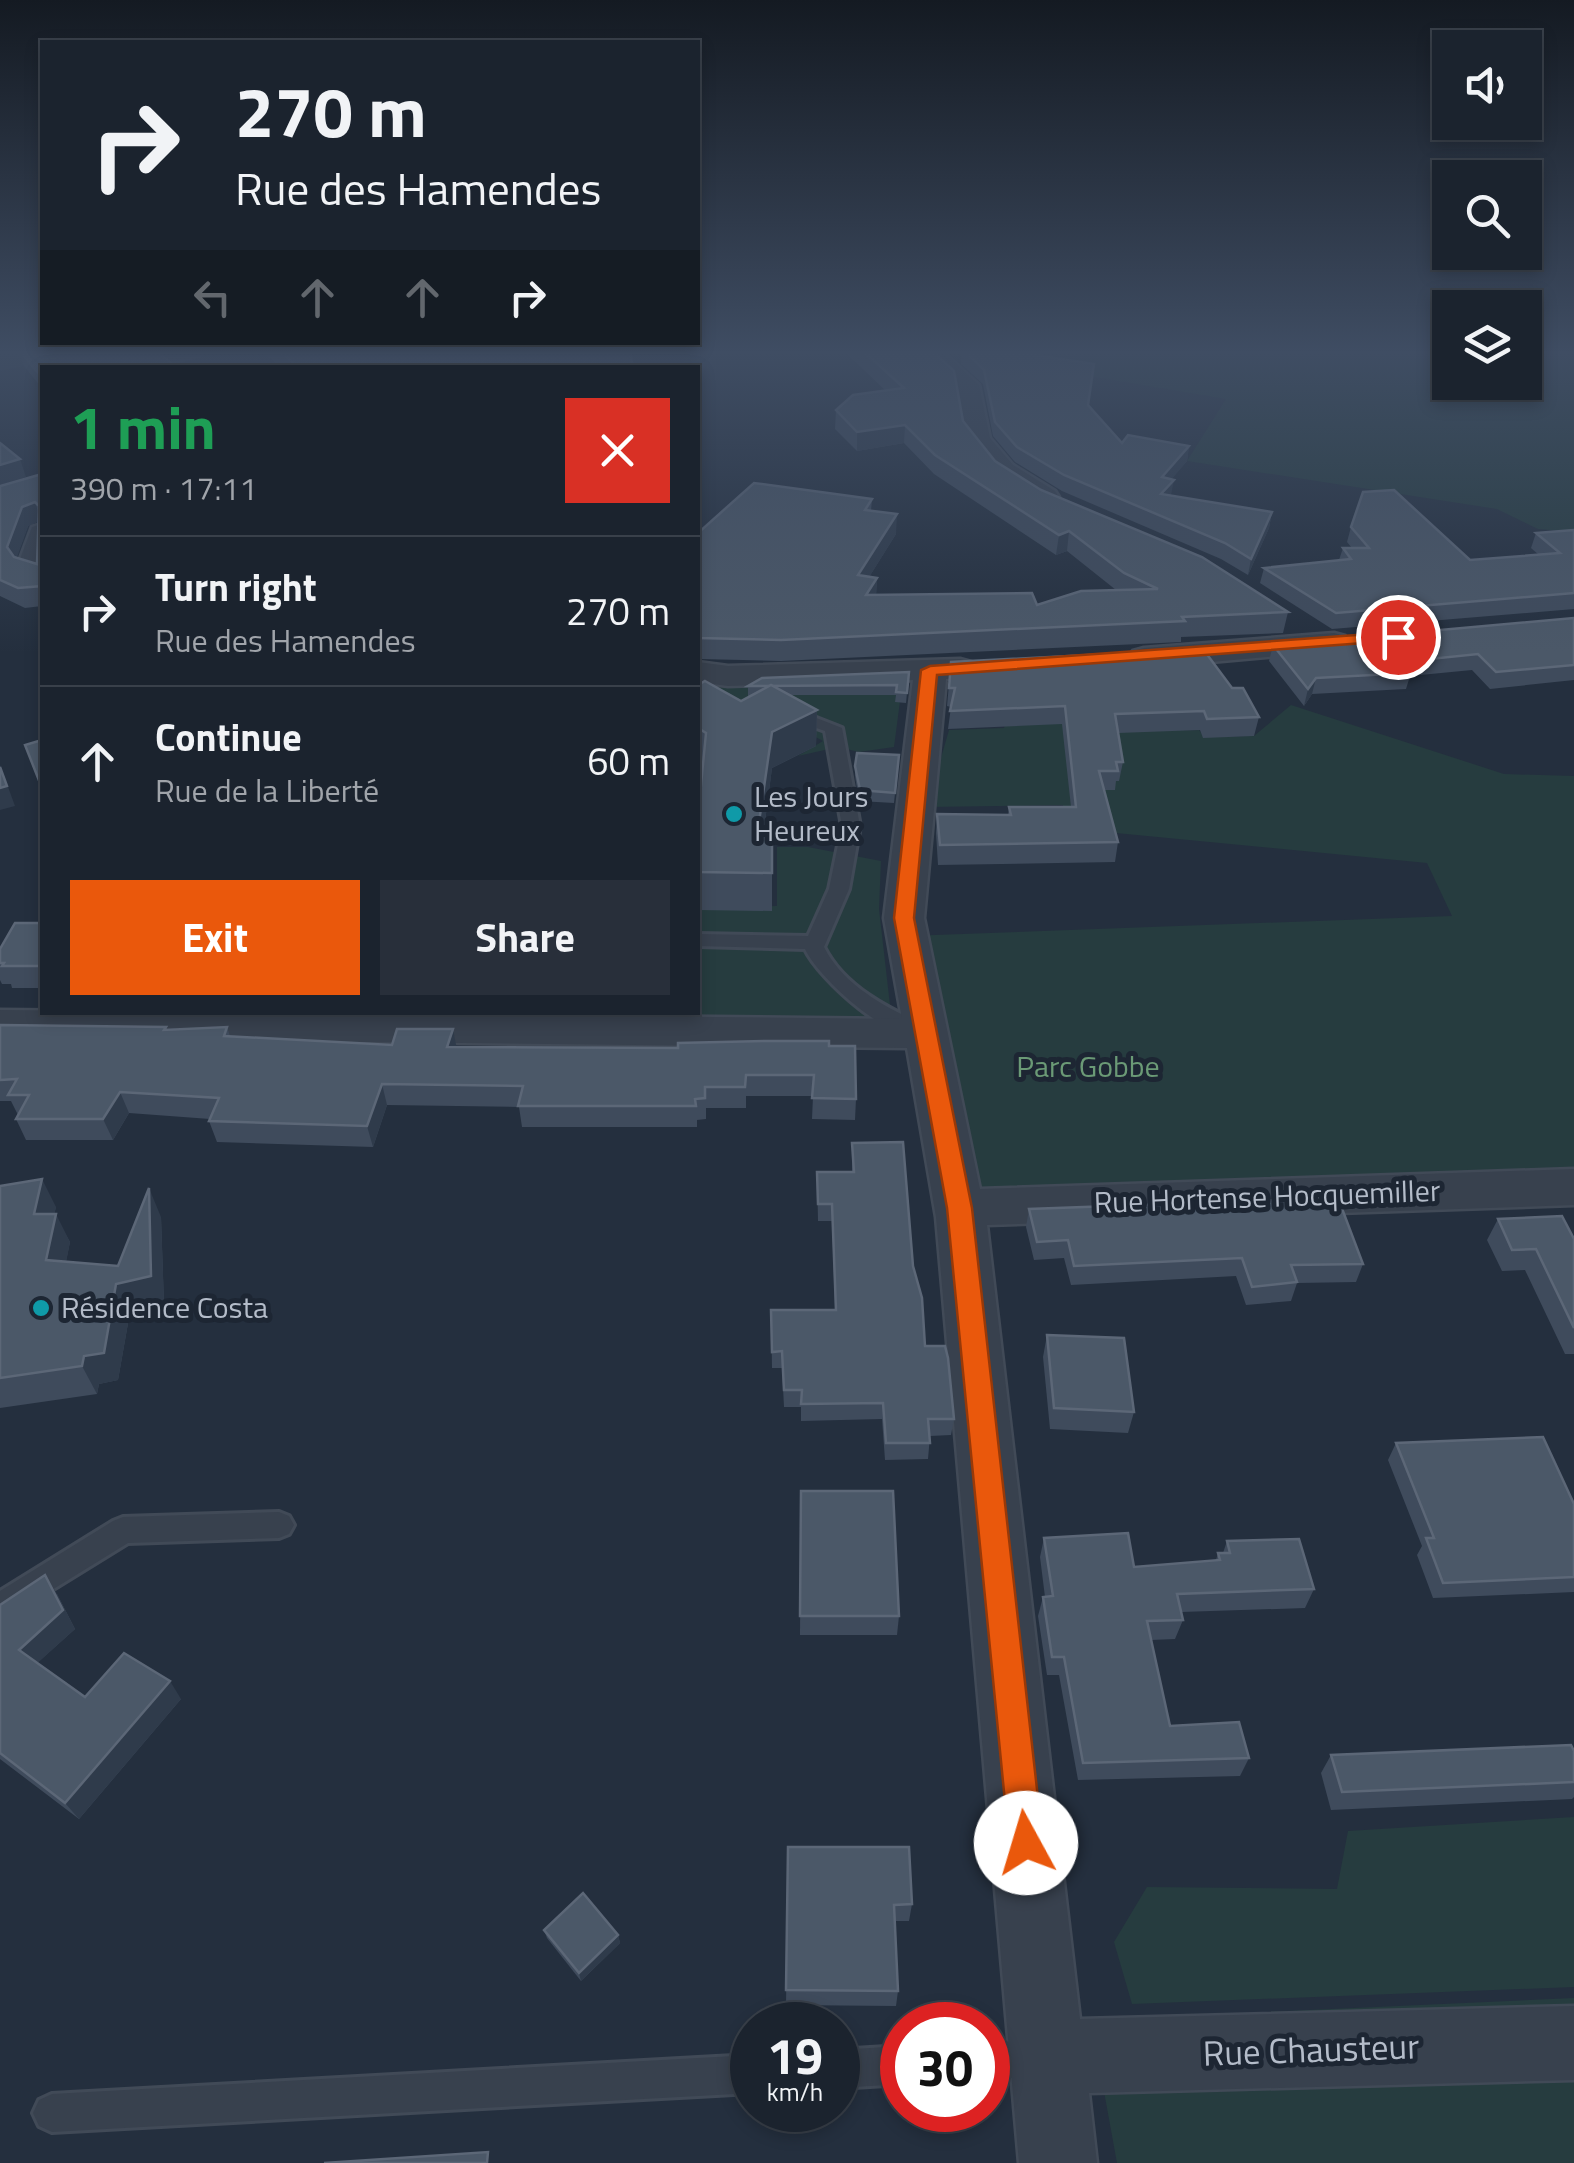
<!DOCTYPE html>
<meta charset="utf-8">
<style>
:root{--surface:#1b232e;--page:#282f3a;--text:#f1f3f6;--muted:#a0a4aa;--line:#39404a;--accent:#ea580c}
body{margin:0;font-family:"Titillium Web",sans-serif;background:var(--page);color:var(--text);height:100vh;display:flex;flex-direction:column;font-size:38px;white-space:nowrap}
*{box-sizing:border-box;margin:0}
p{font-size:32px;color:var(--muted)}
.icon{flex:none;width:55px;height:55px;fill:none;stroke:currentColor;stroke-width:2;stroke-linecap:round;stroke-linejoin:round}
.map{position:relative;flex:1;overflow:hidden}
.drawer{position:absolute;left:40px;top:365px;width:660px;height:650px;display:flex;flex-direction:column;background:var(--surface);border-radius:0px;box-shadow:0 5px 15px #0003,0 0 0 2px var(--line)}
.drawer>*{flex:none}
.banner{position:absolute;left:40px;top:40px;width:660px;height:305px;border-radius:0px;box-shadow:0 5px 15px #0003,0 0 0 2px var(--line);background:#1b232e;color:var(--text);overflow:hidden}
.fabs{position:absolute;left:1432px;top:30px;display:grid;gap:20px}
.fabs a{display:grid;place-items:center;width:110px;height:110px;border-radius:0px;background:var(--surface);box-shadow:0 5px 15px #0003,0 0 0 2px var(--line);font-size:50px}
.speed{position:absolute;left:730px;top:2002px;display:flex;gap:20px;font-size:50px;font-weight:700;text-align:center}
.speed>*{display:grid;place-content:center;width:130px;height:130px;border-radius:50%;background:var(--surface);box-shadow:0 5px 15px #0003,0 0 0 2px var(--line);line-height:1}
.speed small{font-size:25px;font-weight:400}
.speed .limit{border:15px solid #d22;background:#fff;color:#111}
.pin{position:absolute;display:grid;place-items:center;width:85px;height:85px;color:#fff;margin:-42px;border:5px solid #fff;border-radius:50%;box-shadow:0 2px 10px #0007}
.me{position:absolute;width:110px;margin:-55px;rotate:354deg;stroke-linejoin:round;filter:drop-shadow(0 0 8px #0008)}
.turn{display:flex;align-items:center;gap:35px;height:210px;padding:0 30px;font-size:45px}
.turn .icon{width:130px;height:130px;stroke-width:2.5}
.turn b{display:block;font-size:70px;line-height:85px}
.lanes{display:flex;align-items:center;height:95px;padding:0 30px;background:#0003;justify-content:center;gap:50px;direction:ltr}
.lanes .off{opacity:.35}
.round{display:grid;place-items:center;flex:none;width:105px;height:105px;border-radius:0px;background:var(--page)}
.headline{display:flex;align-items:center;justify-content:space-between;height:170px;padding:0 30px}
h1{font-size:60px;font-weight:700;line-height:75px;color:#1e9e55}
.cta{display:flex;gap:20px;margin-top:auto;padding:20px 30px}
.cta a{flex:1;height:115px;border-radius:0px;background:var(--accent);color:#fff;font-size:40px;font-weight:700;line-height:115px;text-align:center}
.cta a+a{background:var(--page);color:var(--text)}
ul{padding:0;list-style:none}
li{display:flex;align-items:center;gap:30px;height:150px;padding:0 30px;border-top:2px solid var(--line)}
li div{flex:1}
li b{display:block;font-size:38px}
li em{font-style:normal}
.map>svg:first-child{display:block}
</style>
<div class="map">
<svg width="1574" height="2163" viewBox="0 0 1574 2163">
<rect width="100%" height="100%" fill="#242f3e"/>
<g fill="#263c3f">
<polygon points="935,350 1450,350 1450,382 1525,382 1525,350 1574,350 1574,532 1538,529 1497,509 1187,461 1226,399"/>
<polygon points="698,676 902,686 894,747 859,752 838,747 798,756 823,741 780,718 698,722"/>
<path d="M1291,705L1504,774L1574,776V1187L960,1208L907,936L1452,916L1427,863L1064,828L1063,805L927,807L949,730L1004,728L1005,724C1069,716 1135,732 1199,730L1204,737L1254,736Z"/>
<polygon points="777,847 808,847 881,861 879,909 890,1005 867,1020 583,1013 698,1012 698,907 777,906"/>
<polygon points="1574,1817 1574,1987 1132,2004 1114,1942 1147,1887 1337,1889 1348,1831"/>
<polygon points="1574,1998 1574,2163 1117,2163 1091,2020"/>
</g>
<g fill="none" stroke-linecap="round" stroke-linejoin="round">
<g stroke="#414a57" stroke-width="6">
<g id="lane">
<path d="M791,708L842,728L860,826L849,889L824,947C844,987 889,1009 928,1027L931,1032L928,1037C894,1047 819,979 805,949L698,946V934L808,936L829,889L842,826L825,731L785,717L783,713Z"/>
<polygon points="279,1512 289,1516 294,1525 289,1534 279,1538 128,1543 0,1622 0,1591 113,1521 123,1517"/>
<polygon points="1039,2039 1052,2045 1058,2058 1052,2071 1039,2077 988,2079 988,2043"/>
<polygon points="902,2046 902,2084 838,2088 838,2050"/>
<polygon points="752,2055 752,2093 52,2132 39,2126 33,2113 39,2100 52,2094"/>
</g>
</g>
<g stroke="#414a57" stroke-width="5">
<g id="street">
<polygon points="162,350 203,350 200,355 149,368 108,368 111,363"/>
<polygon points="555,350 577,350 581,368 557,368"/>
<polygon points="916,350 941,350 979,385 990,438 1013,465 1055,491 1059,497 1055,503 1035,503 995,477 965,439 956,387"/>
<polygon points="42,524 42,580 22,573 17,567 32,527"/>
<polygon points="1334,633 1345,636 1350,643 1345,650 1144,668 1133,665 1128,658 1133,651 1144,648"/>
<polygon points="960,659 971,662 976,669 971,676 946,679 924,918 980,1189 1574,1169 1574,1205 987,1225 1080,2019 1574,2006 1574,2080 1089,2093 1097,2163 1019,2163 936,1217 907,1048 0,1038 0,1010 902,1019 884,918 913,680 728,686 698,682 698,662 728,666"/>
</g>
</g>
<use href="#lane" fill="#38414e" fill-rule="evenodd"/>
<use href="#street" fill="#38414e" fill-rule="evenodd"/>
</g>
<g fill="#3f4b5c" fill-rule="evenodd">
<polygon points="0,350 133,354 177,368 42,368 42,388 24,366"/>
<polygon points="260,350 338,350 321,355 553,354 581,354 580,350 630,350 633,368 282,368"/>
<polygon points="834,350 931,350 963,421 995,461 1041,490 1288,612 1283,633 1181,637 1181,642 1160,643 781,661 698,659 698,533 872,499 871,511 896,534 869,577 877,578 876,595 1037,605 1116,590 1067,551 1056,555 934,474 904,443 857,451 835,429 836,410 886,391 844,351 835,352"/>
<polygon points="962,350 1088,405 1122,443 1189,446 1187,461 1171,479 1171,495 1272,512 1269,528 1248,575 1221,559 1062,491 1015,462 993,436 983,384 961,364"/>
<path d="M42,474V606L25,608L0,596V486ZM39,521L37,564L16,558L28,526Z"/>
<polygon points="1351,527 1470,560 1539,555 1531,548 1536,533 1574,530 1574,609 1332,629 1260,583 1264,568 1339,560 1343,548 1352,548 1347,542"/>
<polygon points="1574,618 1574,680 1490,689 1472,670 1410,676 1406,689 1312,694 1304,706 1269,661 1273,645"/>
<polygon points="951,662 1232,688 1259,717 1254,736 1203,738 1200,730 1118,733 1123,762 1119,781 1116,781 1115,790 1104,790 1118,842 1115,862 938,865 936,833 937,814 1008,815 1009,807 1071,807 1062,724 948,729 951,707 947,706"/>
<polygon points="909,672 906,703 895,702 896,695 790,695 817,710 816,746 772,768 764,829 772,829 772,911 698,910 698,816 702,766 698,764 698,685 741,701 751,696 748,696 748,686"/>
<polygon points="899,755 894,803 859,801 855,776 855,766"/>
<polygon points="42,923 42,988 12,988 11,984 2,984 0,980 0,949"/>
<polygon points="0,1025 166,1027 167,1030 227,1027 230,1036 457,1048 678,1048 829,1046 856,1099 855,1120 812,1119 813,1096 746,1096 746,1108 706,1108 706,1119 697,1120 697,1127 522,1127 519,1107 387,1105 373,1147 217,1142 209,1121 210,1119 129,1113 113,1140 26,1140 16,1119 18,1115 11,1101 0,1101"/>
<polygon points="852,1143 913,1266 925,1346 954,1419 951,1435 930,1436 928,1459 885,1460 882,1419 801,1421 801,1407 784,1407 782,1368 772,1368 771,1310 835,1310 832,1221 818,1221 817,1172 852,1172"/>
<polygon points="0,1186 56,1207 54,1214 70,1242 66,1261 118,1266 161,1217 164,1304 130,1312 118,1380 99,1384 97,1394 0,1408"/>
<polygon points="1029,1209 1363,1264 1356,1282 1297,1283 1291,1301 1246,1305 1236,1276 1071,1285 1064,1258 1034,1260 1026,1227"/>
<polygon points="1498,1219 1574,1239 1574,1354 1565,1354 1525,1270 1502,1271 1487,1240"/>
<polygon points="1047,1335 1134,1412 1128,1433 1050,1429 1043,1357"/>
<polygon points="1396,1443 1574,1504 1574,1592 1433,1598 1417,1555 1422,1546 1388,1460"/>
<polygon points="801,1491 899,1616 897,1635 800,1635"/>
<polygon points="1044,1538 1134,1567 1216,1560 1218,1553 1223,1553 1227,1541 1314,1589 1305,1608 1181,1612 1183,1620 1175,1639 1151,1640 1170,1726 1249,1758 1240,1776 1078,1780 1059,1675 1047,1675 1038,1616 1043,1597 1045,1597 1040,1557"/>
<polygon points="57,1594 75,1629 37,1663 85,1697 181,1699 79,1819 0,1759 0,1605"/>
<polygon points="1574,1751 1574,1797 1572,1799 1331,1810 1321,1773 1331,1755"/>
<polygon points="788,1847 912,1904 909,1921 895,1921 898,1991 896,2006 786,2005"/>
<polygon points="544,1930 618,1935 620,1943 581,1981 547,1938"/>
</g>
<g fill="#2f3b4b">
<polygon points="18,350 24,366 0,371 0,353"/>
<polygon points="100,350 152,350 110,359 104,368"/>
<polygon points="297,350 338,350 303,359 295,354"/>
<polygon points="905,425 904,443 857,451 857,432"/>
<polygon points="1189,446 1187,461 1160,493 1162,477"/>
<polygon points="20,459 26,477 0,485 0,465"/>
<polygon points="1174,480 1171,495 1161,494"/>
<polygon points="35,502 41,520 28,526 14,566 7,547 22,507"/>
<polygon points="1272,512 1269,528 1248,575 1251,559"/>
<polygon points="897,514 896,534 858,595 858,575"/>
<polygon points="1069,531 1067,551 1056,555 1059,535"/>
<polygon points="877,578 876,598 866,595"/>
<polygon points="1316,678 1312,694 1304,706 1308,689"/>
<polygon points="817,710 816,746 772,768 759,866 758,829 772,732"/>
<polygon points="0,765 15,806 0,810"/>
<polygon points="453,1029 457,1050 447,1047"/>
<polygon points="382,1084 387,1105 373,1147 367,1126"/>
<polygon points="120,1092 129,1113 113,1140 103,1119"/>
<polygon points="42,1179 56,1207 49,1242 34,1214"/>
<polygon points="149,1188 161,1217 164,1304 130,1312 118,1380 99,1384 97,1394 82,1366 84,1356 116,1284"/>
<polygon points="56,1214 70,1242 61,1288 46,1260"/>
<polygon points="45,1575 57,1594 75,1629 32,1668 19,1650"/>
<polygon points="170,1681 181,1699 79,1819 65,1803"/>
<polygon points="618,1935 620,1943 581,1981 579,1973"/>
</g>
<g fill="#4b5868" stroke="#5c6777" stroke-width="2.5" fill-rule="evenodd">
<polygon points="19,350 100,350 99,352 144,355 158,352 177,368 42,368 42,373 39,374"/>
<polygon points="278,350 297,350 295,354 340,355 358,350 552,350 553,354 582,354 582,350 630,350 633,368 300,368"/>
<polygon points="862,350 931,350 954,371 963,421 995,461 1041,490 1202,557 1288,612 1182,617 1185,621 1164,622 781,640 698,638 698,533 754,483 872,499 865,510 897,514 858,575 877,578 866,595 1032,593 1037,605 1081,591 1158,589 1124,573 1069,531 1059,535 935,455 905,425 857,432 836,410 853,395 904,388"/>
<polygon points="963,350 1009,351 1094,364 1088,405 1122,443 1128,435 1189,446 1162,477 1174,480 1161,494 1272,512 1251,559 1225,543 1064,475 1017,447 995,422 984,370"/>
<polygon points="0,443 20,459 0,465"/>
<path d="M42,474V586L18,588L0,580V486ZM35,502L39,506L37,564L14,557L7,547L22,507Z"/>
<polygon points="1394,490 1470,560 1560,553 1536,533 1574,530 1574,593 1336,613 1264,568 1351,559 1343,548 1369,548 1351,527 1363,492"/>
<polygon points="1574,618 1574,665 1496,672 1478,654 1401,662 1411,673 1316,678 1308,689 1273,645"/>
<polygon points="1203,649 1232,688 1243,688 1259,717 1207,719 1204,711 1115,714 1123,762 1116,762 1118,771 1099,771 1118,842 940,845 937,814 1011,815 1009,807 1076,807 1065,706 950,711 955,688 949,688 951,662"/>
<polygon points="909,672 907,693 896,692 897,685 748,686 762,678"/>
<polygon points="705,681 741,701 771,685 817,710 772,732 758,829 772,829 772,873 698,872 698,816 706,733 698,728 698,685"/>
<polygon points="42,740 42,782 40,783 25,745"/>
<polygon points="857,753 899,755 895,793 860,790 855,766"/>
<polygon points="0,767 7,786 0,788"/>
<polygon points="15,923 42,923 42,966 2,966 4,963 0,963 0,949"/>
<polygon points="0,1025 166,1027 164,1030 227,1027 224,1036 392,1045 397,1029 453,1029 447,1047 678,1048 678,1043 764,1041 829,1041 829,1046 855,1046 856,1099 812,1098 814,1075 746,1075 745,1087 705,1087 705,1098 695,1099 696,1106 518,1106 523,1086 382,1084 367,1126 209,1121 219,1098 120,1092 103,1119 16,1119 29,1095 8,1095 17,1079 0,1080"/>
<polygon points="903,1142 913,1266 922,1298 925,1346 945,1346 948,1358 954,1419 928,1419 930,1443 886,1443 883,1403 801,1404 802,1390 784,1390 782,1351 772,1352 771,1310 836,1310 832,1204 818,1204 817,1172 854,1172 852,1143"/>
<polygon points="42,1179 34,1214 56,1214 46,1260 118,1266 149,1188 151,1276 116,1284 104,1353 84,1356 82,1366 0,1378 0,1186"/>
<polygon points="1338,1198 1363,1264 1291,1265 1297,1282 1252,1287 1242,1258 1074,1266 1068,1240 1037,1242 1029,1209"/>
<polygon points="1562,1216 1574,1239 1574,1328 1536,1249 1512,1250 1498,1219"/>
<polygon points="1047,1335 1124,1338 1134,1412 1054,1408"/>
<polygon points="1543,1437 1574,1504 1574,1577 1443,1583 1426,1538 1434,1538 1396,1443"/>
<polygon points="801,1491 893,1491 899,1616 800,1616"/>
<polygon points="1128,1533 1134,1567 1220,1560 1218,1553 1230,1553 1227,1541 1299,1539 1314,1589 1177,1594 1183,1620 1147,1621 1170,1726 1239,1722 1249,1758 1083,1763 1064,1657 1052,1657 1043,1597 1053,1596 1044,1538"/>
<polygon points="45,1575 63,1610 19,1650 85,1697 124,1653 170,1681 65,1803 0,1753 0,1605"/>
<polygon points="1571,1745 1574,1751 1574,1782 1342,1792 1331,1755"/>
<polygon points="788,1847 909,1847 912,1904 894,1905 898,1991 786,1990"/>
<polygon points="583,1893 618,1935 579,1973 544,1930"/>
<polygon points="488,2152 487,2163 324,2163"/>
</g>
<linearGradient id="sky" x2="0" y2="1"><stop stop-color="#141a22"/><stop offset="0.54" stop-color="#3f4d63"/><stop offset="1" stop-color="#3f4d63" stop-opacity="0"/></linearGradient>
<rect width="1574" height="653" fill="url(#sky)"/>
<polygon fill="#ea580c" stroke="#983908" stroke-width="2.5" points="1398,632 1404,634 1404,640 937,675 914,918 972,1208 1043,1843 1038,1855 1026,1860 1014,1855 1009,1843 947,1208 894,918 921,670 930,666"/>
<g fill="#0f9aa8" stroke="#1d2633" stroke-width="4">
<circle cx="734" cy="814" r="10"/>
<circle cx="41" cy="1308" r="10"/>
</g>
<g text-anchor="middle" stroke-width="10" stroke-linejoin="round" paint-order="stroke">
<g font-size="30" fill="#b4bcc9" stroke="#1d2633" text-anchor="start">
<text x="754" y="807">Les Jours<tspan x="754" dy="34">Heureux</tspan></text>
<text x="61" y="1318">Résidence Costa</text>
</g>
<g font-size="30" fill="#6b9a76" stroke="#1d2633">
<text x="1088" y="1077">Parc Gobbe</text>
</g>
<g font-size="30" fill="#b4bcc9" stroke="#1d2633">
<text transform="translate(1267 1197) rotate(-2)" y="10">Rue Hortense Hocquemiller</text>
</g>
<g font-size="35" fill="#b4bcc9" stroke="#1d2633">
<text transform="translate(1311 2050) rotate(-2)" y="12">Rue Chausteur</text>
</g>
</g>
</svg>
<div class="fabs">
<a><svg class="icon" aria-label="sound" viewBox="0 0 24 24"><path d="M4 9h4l5-4v14l-5-4H4zM17 9q2 3 0 6"/></svg></a>
<a><svg class="icon" aria-label="search" viewBox="0 0 24 24"><circle cx="10" cy="10" r="6"/><path d="M15 15l6 6"/></svg></a>
<a><svg class="icon" aria-label="layers" viewBox="0 0 24 24"><path d="M12 4l9 5-9 5-9-5zM3 14l9 5 9-5"/></svg></a>
</div>
<div class="speed"><div>19<small>km/h</small></div><div class="limit">30</div></div>
<div class="pin" style="left:1398px;top:637px;background:#d93025"><svg class="icon" aria-label="arrive" viewBox="0 0 24 24"><path d="M6 21V4h12l-3 4 3 4H6"/></svg></div>
<svg class="me" style="left:1026px;top:1843px" viewBox="-20 -20 40 40"><circle r="19" fill="#fff"/><path d="M0-13L10 11 0 6-10 11z" fill="#ea580c"/></svg>
<div class="banner">
<div class="turn"><svg class="icon" aria-label="right" viewBox="0 0 24 24"><path d="M7 20v-9h11M14 6l5 5-5 5"/></svg><div><b>270 m</b>Rue des Hamendes</div></div>
<div class="lanes"><svg class="icon off" aria-label="left" viewBox="0 0 24 24"><path d="M17 20v-9H6M10 6l-5 5 5 5"/></svg><svg class="icon off" aria-label="ahead" viewBox="0 0 24 24"><path d="M12 20V5M6 11l6-6 6 6"/></svg><svg class="icon off" aria-label="ahead" viewBox="0 0 24 24"><path d="M12 20V5M6 11l6-6 6 6"/></svg><svg class="icon" aria-label="right" viewBox="0 0 24 24"><path d="M7 20v-9h11M14 6l5 5-5 5"/></svg></div>
</div>
<section class="drawer">
<div class="headline"><div><h1>1 min</h1><p>390 m · 17:11</p></div><a class="round" style="background:#d93025;color:#fff"><svg class="icon" aria-label="close" viewBox="0 0 24 24"><path d="M6 6l12 12M18 6L6 18"/></svg></a></div>
<ul>
<li><svg class="icon" aria-label="right" viewBox="0 0 24 24"><path d="M7 20v-9h11M14 6l5 5-5 5"/></svg><div><b>Turn right</b><p>Rue des Hamendes</p></div><em>270 m</em></li>
<li><svg class="icon" aria-label="ahead" viewBox="0 0 24 24"><path d="M12 20V5M6 11l6-6 6 6"/></svg><div><b>Continue</b><p>Rue de la Liberté</p></div><em>60 m</em></li>
</ul>
<div class="cta"><a>Exit</a><a>Share</a></div>
</section>
</div>
